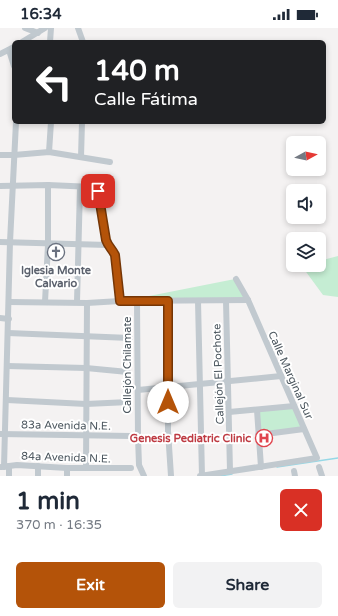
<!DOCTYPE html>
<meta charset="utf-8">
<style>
:root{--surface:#fff;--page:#f2f2f3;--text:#1f2937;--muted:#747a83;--accent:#b45309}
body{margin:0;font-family:"Varela Round",sans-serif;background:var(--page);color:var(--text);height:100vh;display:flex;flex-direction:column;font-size:15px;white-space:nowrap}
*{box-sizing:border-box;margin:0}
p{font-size:13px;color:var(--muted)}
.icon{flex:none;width:22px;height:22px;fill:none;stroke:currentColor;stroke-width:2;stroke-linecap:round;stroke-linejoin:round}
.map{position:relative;height:448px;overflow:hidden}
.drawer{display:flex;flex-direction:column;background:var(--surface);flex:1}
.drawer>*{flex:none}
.banner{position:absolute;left:12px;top:12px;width:314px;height:84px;border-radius:6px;box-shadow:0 2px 6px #0003;background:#202124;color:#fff;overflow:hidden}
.needle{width:26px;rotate:82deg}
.tools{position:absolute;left:286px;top:108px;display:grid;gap:8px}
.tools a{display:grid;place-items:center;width:40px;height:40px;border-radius:6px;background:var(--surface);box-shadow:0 2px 6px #0003;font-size:20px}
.pin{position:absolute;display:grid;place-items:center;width:34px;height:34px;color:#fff;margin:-17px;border-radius:8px;box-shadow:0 2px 6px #0006}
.me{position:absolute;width:44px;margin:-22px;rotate:0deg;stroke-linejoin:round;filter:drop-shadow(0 0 3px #0008)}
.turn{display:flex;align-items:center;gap:14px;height:84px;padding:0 16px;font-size:18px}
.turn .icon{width:52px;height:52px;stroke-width:2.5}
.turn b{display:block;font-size:28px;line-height:34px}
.round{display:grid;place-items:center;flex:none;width:42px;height:42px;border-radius:6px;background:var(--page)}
.headline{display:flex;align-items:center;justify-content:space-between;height:68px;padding:0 16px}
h1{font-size:24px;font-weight:800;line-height:30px}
.primary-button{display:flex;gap:8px;margin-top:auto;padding:8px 16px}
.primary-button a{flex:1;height:46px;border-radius:6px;background:var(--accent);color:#fff;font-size:16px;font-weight:800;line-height:46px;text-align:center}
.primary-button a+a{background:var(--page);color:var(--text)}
.status{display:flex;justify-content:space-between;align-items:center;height:28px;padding:0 20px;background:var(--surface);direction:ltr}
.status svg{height:11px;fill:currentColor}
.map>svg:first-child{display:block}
</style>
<div class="status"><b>16:34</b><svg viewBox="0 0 49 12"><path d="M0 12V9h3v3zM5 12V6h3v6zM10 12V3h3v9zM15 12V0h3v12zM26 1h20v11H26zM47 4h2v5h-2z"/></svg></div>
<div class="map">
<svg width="338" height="448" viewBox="0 0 338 448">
<rect width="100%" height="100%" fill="#f4f2f2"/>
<g fill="#c5edd3">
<polygon points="338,228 338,269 323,267 301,237 319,237 319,233"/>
<polygon points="235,251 246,272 134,271"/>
<polygon points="293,378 304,401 258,407 257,382"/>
</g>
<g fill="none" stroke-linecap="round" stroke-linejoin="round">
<g stroke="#96d8e6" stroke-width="1.5">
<polyline points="277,439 338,430"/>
<polyline points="220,448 232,446"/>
</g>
<g stroke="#c1c9cf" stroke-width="6">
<polyline points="25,0 38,5"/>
<polyline points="78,0 83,14"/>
<polyline points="22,14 45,0"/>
<polyline points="50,14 51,0"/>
<polyline points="9,22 14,38"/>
<polyline points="0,26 14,19"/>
<polyline points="49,124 51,94"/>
<polyline points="0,127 14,127 49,124 110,134"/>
<polyline points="81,129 82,94"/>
<path d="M0,158L48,157L93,159L98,163L106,212C108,218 112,221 115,227L120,273"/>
<polyline points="0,214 108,217"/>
<polyline points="137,273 138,409 139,437 144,448"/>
<polyline points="168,273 168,403 171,448"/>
<polyline points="198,273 202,448"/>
<polyline points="226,273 230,443"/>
<polyline points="9,274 87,275 120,273 248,272"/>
<polyline points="45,274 48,217 48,157"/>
<polyline points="77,274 80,159"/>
<polyline points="0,290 9,291"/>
<polyline points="8,305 130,310"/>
<polyline points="7,338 86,340 128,344"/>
<polyline points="138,362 281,348"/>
<polyline points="7,372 86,376 129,374"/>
<polyline points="257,382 261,439"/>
<polyline points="229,384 294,378"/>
<polyline points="0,406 131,408"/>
<polyline points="258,407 304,401"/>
<polyline points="9,438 9,448"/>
<polyline points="38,438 38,448"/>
<polyline points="1,439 17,437 67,440 131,440"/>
<polyline points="4,439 10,214 16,94"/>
<polyline points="319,439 322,448"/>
<polyline points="67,440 67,448"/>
<polyline points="86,440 87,275"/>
<polyline points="294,443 295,448"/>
<polyline points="200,448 317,430 248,272 236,251"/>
</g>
</g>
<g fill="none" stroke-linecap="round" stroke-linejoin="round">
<g stroke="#753606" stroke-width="10">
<path id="route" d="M98,163L106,212C108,218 112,221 115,227L120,273H168V374"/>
</g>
<use href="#route" stroke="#b45309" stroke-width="7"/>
</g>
<defs>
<g id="church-ring" transform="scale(0.9)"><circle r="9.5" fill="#fff" stroke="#6b7280" stroke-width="1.5"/><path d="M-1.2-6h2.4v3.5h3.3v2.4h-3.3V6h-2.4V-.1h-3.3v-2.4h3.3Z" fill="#6b7280"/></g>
<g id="hospital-ring" transform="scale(0.9)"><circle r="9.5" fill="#fff" stroke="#e0444e" stroke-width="1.5"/><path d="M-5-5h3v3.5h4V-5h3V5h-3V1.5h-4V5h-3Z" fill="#e0444e"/></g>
</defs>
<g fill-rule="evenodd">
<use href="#church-ring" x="56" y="224"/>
<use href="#hospital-ring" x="264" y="410"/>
</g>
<g text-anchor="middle" stroke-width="4" stroke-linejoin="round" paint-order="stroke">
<g font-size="11" font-weight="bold" fill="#5b616d" stroke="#fff">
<text x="56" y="246">Iglesia Monte<tspan x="56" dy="13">Calvario</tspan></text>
</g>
<g font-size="11" fill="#4b565e" stroke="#fff">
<text transform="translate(127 337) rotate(-90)" y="4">Callejón Chilamate</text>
<text transform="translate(218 346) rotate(-92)" y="4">Callejón El Pochote</text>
<text transform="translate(291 347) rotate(66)" y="4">Calle Marginal Sur</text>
<text transform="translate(66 397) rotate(1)" y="4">83a Avenida N.E.</text>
<text transform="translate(66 429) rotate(2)" y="4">84a Avenida N.E.</text>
</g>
<g font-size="11" font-weight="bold" fill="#be3a42" stroke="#fff" text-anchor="end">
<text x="251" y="414">Genesis Pediatric Clinic</text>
</g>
</g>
</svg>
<div class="tools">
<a><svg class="needle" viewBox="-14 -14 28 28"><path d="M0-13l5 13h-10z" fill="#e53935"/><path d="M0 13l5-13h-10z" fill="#747a83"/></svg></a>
<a><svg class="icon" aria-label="sound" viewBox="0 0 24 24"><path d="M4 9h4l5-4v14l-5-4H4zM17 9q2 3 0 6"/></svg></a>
<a><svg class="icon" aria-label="layers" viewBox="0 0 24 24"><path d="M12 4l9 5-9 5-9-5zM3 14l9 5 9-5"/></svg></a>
</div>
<div class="pin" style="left:98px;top:163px;background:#d93025"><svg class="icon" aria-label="arrive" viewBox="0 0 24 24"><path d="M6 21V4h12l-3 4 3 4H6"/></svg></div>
<svg class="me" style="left:168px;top:374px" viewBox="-20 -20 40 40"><circle r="19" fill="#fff"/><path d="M0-13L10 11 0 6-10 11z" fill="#b45309"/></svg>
<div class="banner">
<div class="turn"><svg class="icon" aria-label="left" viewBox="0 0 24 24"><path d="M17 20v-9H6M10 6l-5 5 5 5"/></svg><div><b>140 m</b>Calle Fátima</div></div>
</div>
</div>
<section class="drawer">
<div class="headline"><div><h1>1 min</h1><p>370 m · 16:35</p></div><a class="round" style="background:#d93025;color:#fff"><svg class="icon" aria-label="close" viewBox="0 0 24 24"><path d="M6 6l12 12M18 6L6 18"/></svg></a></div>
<div class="primary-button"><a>Exit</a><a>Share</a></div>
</section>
